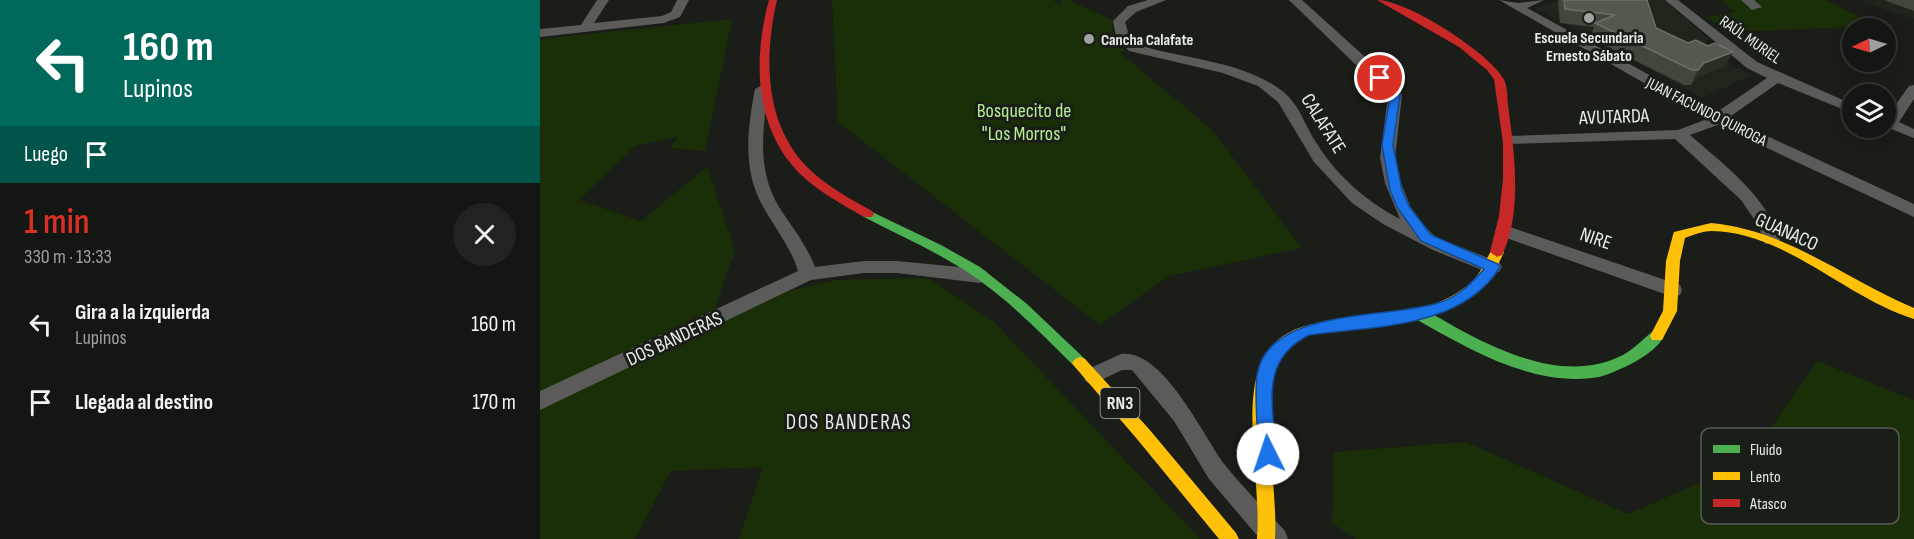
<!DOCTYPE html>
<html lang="es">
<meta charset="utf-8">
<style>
:root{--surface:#141613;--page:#212321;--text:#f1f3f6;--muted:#9d9fa0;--line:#333533;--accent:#d93025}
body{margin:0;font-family:"Sofia Sans Condensed",sans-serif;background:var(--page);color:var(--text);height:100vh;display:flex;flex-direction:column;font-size:22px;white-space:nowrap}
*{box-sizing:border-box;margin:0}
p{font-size:20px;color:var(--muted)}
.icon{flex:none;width:33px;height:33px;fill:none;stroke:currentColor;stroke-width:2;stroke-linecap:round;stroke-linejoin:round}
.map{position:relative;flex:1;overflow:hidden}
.side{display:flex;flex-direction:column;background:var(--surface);width:540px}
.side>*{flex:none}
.banner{background:#00695c;color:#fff;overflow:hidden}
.needle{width:39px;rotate:265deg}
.controls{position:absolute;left:1302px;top:18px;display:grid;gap:12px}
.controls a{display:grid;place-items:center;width:54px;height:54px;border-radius:50%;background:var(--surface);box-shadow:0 3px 15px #0003,0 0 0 2px var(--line);font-size:30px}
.pin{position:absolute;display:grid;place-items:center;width:51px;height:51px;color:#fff;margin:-26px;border:3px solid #fff;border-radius:50%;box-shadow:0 2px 6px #0007}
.me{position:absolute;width:66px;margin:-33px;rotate:356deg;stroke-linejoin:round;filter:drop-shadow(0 0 4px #0008)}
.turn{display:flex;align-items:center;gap:21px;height:126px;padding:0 24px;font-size:27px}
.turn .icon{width:78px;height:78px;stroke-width:2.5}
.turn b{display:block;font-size:42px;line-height:51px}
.then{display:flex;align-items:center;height:57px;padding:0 24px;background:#0003;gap:12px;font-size:22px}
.round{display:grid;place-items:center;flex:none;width:63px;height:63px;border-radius:32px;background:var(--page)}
.head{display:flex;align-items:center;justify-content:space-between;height:102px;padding:0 24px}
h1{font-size:36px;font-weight:600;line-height:45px;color:var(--accent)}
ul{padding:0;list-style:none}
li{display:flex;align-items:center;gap:18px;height:78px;padding:0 24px}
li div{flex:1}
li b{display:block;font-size:22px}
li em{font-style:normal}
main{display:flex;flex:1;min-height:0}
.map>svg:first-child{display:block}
</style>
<main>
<section class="side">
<div class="banner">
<div class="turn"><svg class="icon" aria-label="left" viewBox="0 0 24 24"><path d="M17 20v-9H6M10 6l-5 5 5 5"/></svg><div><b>160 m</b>Lupinos</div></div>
<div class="then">Luego<svg class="icon" aria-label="arrive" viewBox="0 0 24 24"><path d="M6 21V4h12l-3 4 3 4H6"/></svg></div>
</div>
<div class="head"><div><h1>1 min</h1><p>330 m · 13:33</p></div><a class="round"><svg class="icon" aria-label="close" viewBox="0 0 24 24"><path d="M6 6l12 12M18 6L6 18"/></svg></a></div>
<ul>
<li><svg class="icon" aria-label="left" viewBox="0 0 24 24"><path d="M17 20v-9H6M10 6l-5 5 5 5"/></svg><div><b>Gira a la izquierda</b><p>Lupinos</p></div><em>160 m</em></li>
<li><svg class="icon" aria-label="arrive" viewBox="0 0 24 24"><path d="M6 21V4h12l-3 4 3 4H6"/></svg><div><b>Llegada al destino</b></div><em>170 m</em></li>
</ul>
</section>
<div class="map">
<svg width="1374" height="539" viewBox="0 0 1374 539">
<rect width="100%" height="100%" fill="#1b1d19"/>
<g fill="#1e251b">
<polygon points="1018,0 1124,0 1169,39 1159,48 1212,75 1162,98 996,8"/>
<polygon points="1322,0 1374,0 1374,19 1351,12"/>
</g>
<g fill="#1a2e07">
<polygon points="292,0 512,0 520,4 521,0 529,0 572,20 572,31 585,51 578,51 671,129 762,248 629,276 560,325 298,122"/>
<polygon points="1182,0 1286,0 1338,26 1189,32 1166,17 1195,12"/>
<polygon points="192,19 165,151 131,148 137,137 95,146 39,200 101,221 167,167 195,251 175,308 296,280 389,278 454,322 660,539 199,539 223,467 131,471 95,539 0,539 0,39"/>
<polygon points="1277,361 1374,400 1374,539 816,539 792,523 794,452 926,442 1088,514 1208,462"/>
</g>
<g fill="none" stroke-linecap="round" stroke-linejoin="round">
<g fill="#5b5c5a" fill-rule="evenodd">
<polygon points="57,0 69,0 54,23 122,16 131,12 137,0 149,0 140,17 124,23 0,37 0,29 41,25"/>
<path d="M608,0H626L596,12L585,22L589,35L599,45C646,60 700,60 741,90C758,102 764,123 774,139C794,173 825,201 860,219L845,183L840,158L848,96L749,0H762L845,75L862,95L855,158L861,183L871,208L883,225L897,238L959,262L962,267L959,272H947L893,250L843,224L812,203L774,162L738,102L718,86L683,73L589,51L576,36L573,21L588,6Z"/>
<path d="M959,0L978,3L1004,0L987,8L1177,112L1227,78L1207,68L1125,0H1138L1217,62L1312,104V113L1238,83L1188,118L1374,204V217L1178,125L1150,135C1185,166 1225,194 1240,240L1237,244H1225L1218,225L1201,200L1135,139L965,144L962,141L970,136L1138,130L1167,119Z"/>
<polygon points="1201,0 1214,0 1222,7 1212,10"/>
<path d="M222,85L229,89C222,129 217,171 239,207C252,227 266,244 275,267L324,261H357L440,269L446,271L449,276L446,281L440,283L357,273H324L271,280L0,410V391L258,271C251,248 237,231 225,210C202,172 207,131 215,89Z"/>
<polygon points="1374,85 1374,99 1359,122 1374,129 1374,138 1346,127 1346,118 1369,86"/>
<polygon points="964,225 1140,285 1142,290 1140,295 1133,297 958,235 955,231 958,227"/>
<path d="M581,354C623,348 663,436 685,465C703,488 725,509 745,531L748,539H720L669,479L634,421L592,370H582L553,384L546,382L543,376L546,370Z"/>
</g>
<g fill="#4caf50" fill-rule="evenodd">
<path d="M328,210L401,245L440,267L487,304L545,359L548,363L545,367L540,369L535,367C502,334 468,299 429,273C395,251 359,235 324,217L322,214L324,211Z"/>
<path d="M879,309C896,314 912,326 928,334C975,358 1032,381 1083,355C1093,350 1103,339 1112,332H1122L1124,336C1118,349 1098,361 1085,367C1077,370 1068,375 1059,377C993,388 929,349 874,318L872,314L874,310Z"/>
</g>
<g fill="#ffc107" fill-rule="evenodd">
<path d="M1171,223C1247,230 1305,279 1374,308V319C1306,298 1245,232 1172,231C1162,231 1153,235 1145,238L1140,261L1137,311L1122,340H1112L1110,336L1123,311L1126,261L1133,235L1134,232Z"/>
<path d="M957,247L964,252C957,267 950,283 936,293C899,323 848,326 803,331C791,332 778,332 767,336C752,342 737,356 733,371C721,419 738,487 735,539H717C721,487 704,418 718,371C735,313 804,322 851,315C878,311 905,303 927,286C940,276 945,262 952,249Z"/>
<polygon points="540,357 545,359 609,429 696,533 699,539 679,539 597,439 535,367 532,363 535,359"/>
</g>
<g fill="#c62828" fill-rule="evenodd">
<path d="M229,0H237C224,56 224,123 267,167C286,186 309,198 332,211L334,214L332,217H324C301,204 278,191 259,173C214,127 213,59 229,0Z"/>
<path d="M837,0C867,0 948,52 963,78C968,86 967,96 968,105C974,149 983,214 962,255L957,257L950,252L959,216L963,179V143L954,79L947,70L919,47Z"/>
</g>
</g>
<g fill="#41473b">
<polygon points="1019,0 1108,0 1107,1 1116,28 1185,66 1157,77 1151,85 1144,85 1050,38 1054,27 1020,23 1018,2"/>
<polygon points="1344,0 1374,0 1374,11"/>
</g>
<polygon fill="#2a2f26" points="1193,52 1185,66 1157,77 1151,85 1158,70 1164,63"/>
<polygon fill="#53594e" stroke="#6b7066" stroke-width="1.5" points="1024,0 1107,0 1116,28 1148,43 1156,40 1168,46 1175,43 1193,52 1164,63 1158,70 1152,70 1055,23 1075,15 1025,9"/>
<path fill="#1a73e8" stroke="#114b97" stroke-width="1.5" d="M837,75H844L860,95L853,145L862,190L869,206L891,235L958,264L960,267C922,329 833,326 769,335C718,361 734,406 736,454L733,459L728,461L722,459L719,454C718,429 714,400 717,376C726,306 851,320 901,302C919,296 932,283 944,269L881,241L857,207L850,190L842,145L850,96L835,78Z"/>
<g fill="#a2a4a0" stroke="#1a1e18" stroke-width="2">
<circle cx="1049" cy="18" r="6"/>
<circle cx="549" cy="39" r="6"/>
</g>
<g text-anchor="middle" stroke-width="6" stroke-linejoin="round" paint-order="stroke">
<g font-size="16" font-weight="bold" fill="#eaece8" stroke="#1a1e18">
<text x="1049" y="43">Escuela Secundaria<tspan x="1049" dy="18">Ernesto Sábato</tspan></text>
<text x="561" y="45" text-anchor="start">Cancha Calafate</text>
</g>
<g font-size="16" fill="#eaece8" stroke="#1a1e18">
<text transform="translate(1211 39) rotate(35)" y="6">RAÚL MURIEL</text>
<text transform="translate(1167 111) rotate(27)" y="6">JUAN FACUNDO QUIROGA</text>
</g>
<rect fill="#1a1e18" stroke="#acaeaa" stroke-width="1.5" x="560.5" y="388" width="39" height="30" rx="4.5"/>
<g font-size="18" font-weight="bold" fill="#eaece8">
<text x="580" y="409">RN3</text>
</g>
<g font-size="20" fill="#b9ed94" stroke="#1a1e18">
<text x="484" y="117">Bosquecito de<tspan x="484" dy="23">"Los Morros"</tspan></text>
</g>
<g font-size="20" fill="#eaece8" stroke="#1a1e18">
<text transform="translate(1074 116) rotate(-2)" y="7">AVUTARDA</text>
<text transform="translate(784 123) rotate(58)" y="7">CALAFATE</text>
<text transform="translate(1247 231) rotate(24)" y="7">GUANACO</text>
<text transform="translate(1056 238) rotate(19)" y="7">NIRE</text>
<text transform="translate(134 338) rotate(-25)" y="7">DOS BANDERAS</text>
</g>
<g font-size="21" letter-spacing="1.5" fill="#eaece8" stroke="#1a1e18">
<text x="309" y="429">DOS BANDERAS</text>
</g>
</g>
<rect x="1161" y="428" width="198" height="96" rx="9" fill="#1a1e18" stroke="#585c56" stroke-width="1.5"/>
<rect x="1173" y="445" width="27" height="8" fill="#4caf50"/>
<rect x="1173" y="472" width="27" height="8" fill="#ffc107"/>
<rect x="1173" y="499" width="27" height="8" fill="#c62828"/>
<g font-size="16" fill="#eaece8">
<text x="1210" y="455">Fluido</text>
<text x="1210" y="482">Lento</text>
<text x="1210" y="509">Atasco</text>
</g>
</svg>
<div class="controls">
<a><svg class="needle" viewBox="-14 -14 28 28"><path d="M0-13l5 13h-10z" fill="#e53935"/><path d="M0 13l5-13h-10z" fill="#9d9fa0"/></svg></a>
<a><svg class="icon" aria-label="layers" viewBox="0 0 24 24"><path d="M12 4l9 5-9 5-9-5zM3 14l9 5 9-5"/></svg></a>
</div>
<div class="pin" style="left:840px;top:78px;background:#d93025"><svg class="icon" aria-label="arrive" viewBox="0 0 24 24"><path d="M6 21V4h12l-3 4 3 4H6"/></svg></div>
<svg class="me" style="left:728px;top:454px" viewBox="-20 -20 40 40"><circle r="19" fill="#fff"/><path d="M0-13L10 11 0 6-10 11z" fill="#1a73e8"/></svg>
</div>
</main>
